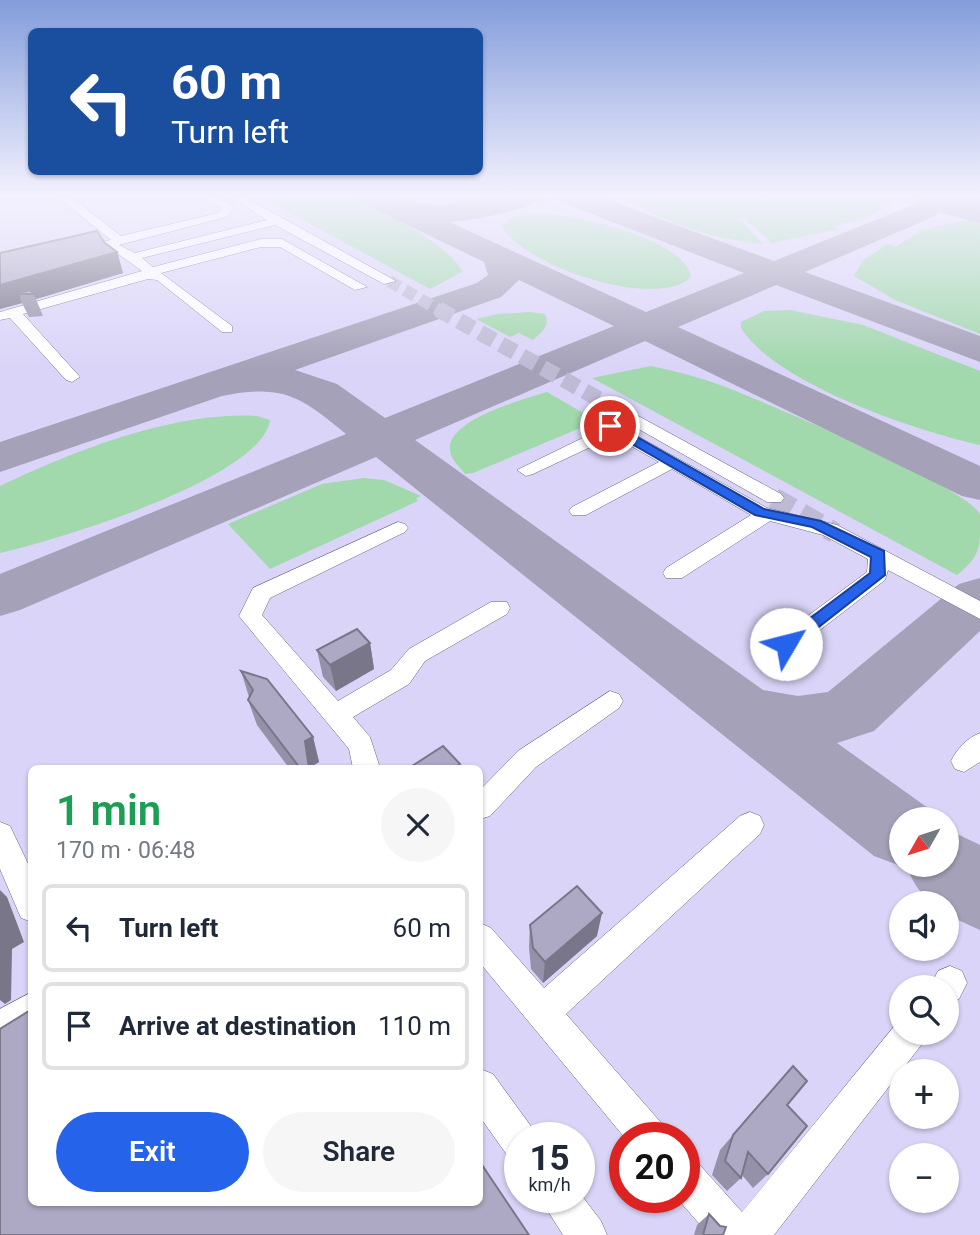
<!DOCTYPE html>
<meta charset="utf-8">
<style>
:root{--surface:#fff;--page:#f6f6f7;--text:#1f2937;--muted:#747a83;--line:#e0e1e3;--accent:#2563eb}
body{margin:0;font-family:Roboto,sans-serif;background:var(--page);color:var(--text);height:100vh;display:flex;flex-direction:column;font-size:26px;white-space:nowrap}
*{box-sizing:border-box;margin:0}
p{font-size:23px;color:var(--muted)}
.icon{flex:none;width:38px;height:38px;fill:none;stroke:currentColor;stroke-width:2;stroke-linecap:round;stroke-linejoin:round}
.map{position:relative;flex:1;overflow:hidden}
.drawer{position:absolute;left:28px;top:765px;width:455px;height:441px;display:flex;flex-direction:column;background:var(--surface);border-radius:10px;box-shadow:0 2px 5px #0004}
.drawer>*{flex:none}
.top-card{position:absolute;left:28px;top:28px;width:455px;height:147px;border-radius:10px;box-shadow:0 2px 5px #0004;background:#1a4fa0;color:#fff;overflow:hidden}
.needle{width:46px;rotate:231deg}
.tools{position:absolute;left:889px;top:807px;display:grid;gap:14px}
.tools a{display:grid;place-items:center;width:70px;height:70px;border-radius:50%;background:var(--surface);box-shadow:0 2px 5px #0004;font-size:35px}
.speed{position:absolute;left:504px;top:1122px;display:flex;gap:14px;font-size:35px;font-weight:700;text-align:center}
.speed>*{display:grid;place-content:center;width:91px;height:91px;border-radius:50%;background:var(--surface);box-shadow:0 2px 5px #0004;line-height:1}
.speed small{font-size:18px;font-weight:400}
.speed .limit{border:10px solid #d22;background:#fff;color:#111}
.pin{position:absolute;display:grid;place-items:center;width:60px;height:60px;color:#fff;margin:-30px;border:4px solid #fff;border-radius:50%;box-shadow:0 2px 7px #0007}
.me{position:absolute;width:77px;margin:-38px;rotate:53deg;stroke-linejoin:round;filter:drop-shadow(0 0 5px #0008)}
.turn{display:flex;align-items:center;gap:24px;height:147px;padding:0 28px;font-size:32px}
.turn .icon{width:91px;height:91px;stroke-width:2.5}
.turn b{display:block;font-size:49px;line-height:60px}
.round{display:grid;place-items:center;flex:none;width:74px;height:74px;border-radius:37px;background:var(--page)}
.summary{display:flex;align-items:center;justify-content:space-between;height:119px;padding:0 28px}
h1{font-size:42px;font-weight:600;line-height:52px;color:#1e9e55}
.primary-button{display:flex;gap:14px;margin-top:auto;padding:14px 28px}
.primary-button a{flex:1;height:80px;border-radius:42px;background:var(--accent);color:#fff;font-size:28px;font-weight:600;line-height:80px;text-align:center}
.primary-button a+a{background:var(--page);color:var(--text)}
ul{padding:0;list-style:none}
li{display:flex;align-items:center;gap:21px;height:88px;margin:0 14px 10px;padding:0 14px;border:4px solid var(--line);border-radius:10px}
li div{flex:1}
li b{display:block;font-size:26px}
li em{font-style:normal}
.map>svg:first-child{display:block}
</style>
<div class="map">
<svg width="980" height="1235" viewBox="0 0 980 1235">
<rect width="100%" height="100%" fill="#e4e0fd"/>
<path fill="#dad4f8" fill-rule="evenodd" d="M0,195H980V1235H0ZM32,768H480V1202H32ZM901,819H947V864H901ZM901,903H947V948H901ZM901,987H947V1032H901ZM901,1071H947V1116H901ZM520,1138H579V1197H520ZM625,1138H684V1197H625ZM901,1155H947V1200H901Z"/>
<g fill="#a1d8ac">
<path d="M257,195C285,195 314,193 343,195C366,197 456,249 462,272L430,289Z"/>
<path d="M622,195H881L895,199L868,218L833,226L839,229L772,243L744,218L730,219L742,222L763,244C721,240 671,226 635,204L640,201Z"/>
<path d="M533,213C567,212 686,238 691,277C656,311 523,266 502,226L511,218Z"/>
<polygon points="968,220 980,223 980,334 895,300 854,276 863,260 888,244 896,247 921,230"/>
<path d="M790,310L863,325L980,371V445C917,431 776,384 741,328V322L764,311Z"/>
<path d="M530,312L545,314C550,327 542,331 533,340L519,333L510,337L476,319L498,314Z"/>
<path d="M651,366C675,371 699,377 723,386C759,400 971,488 980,515C980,519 980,526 980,531C980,553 974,561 957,575L592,378Z"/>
<path d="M547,392L597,421L473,473L465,474C460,467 451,460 450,451C445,420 524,399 547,392Z"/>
<path d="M257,416L270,420C262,479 53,541 0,553V486C73,451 175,411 257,416Z"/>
<polygon points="364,478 384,480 421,496 416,498 418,501 270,569 228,524 322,484"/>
</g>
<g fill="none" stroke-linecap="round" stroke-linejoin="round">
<g fill="#a4a1b8" fill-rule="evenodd">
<path d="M354,195H391L408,203L442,205L500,195H545C534,210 469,221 449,222L646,312L744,273L558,201L554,195H595L774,261L915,204L919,199L916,195H945L948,200L935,216L805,272L980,336V362L776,285L678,327L980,466V500L962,496L645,341L415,440L763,690L798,696L828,692L959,584L980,578V631L874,731L837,743L928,808L933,819H901V864H905L901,866L874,856L376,457L20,610L0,616V574L346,434C300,396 283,384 222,396L0,472V442L477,283L488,275L484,262L358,201ZM519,280L614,326L385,418L337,384L295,370L501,297Z"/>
<path d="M947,829L980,845V930L947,915V903C922,903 915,885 905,864H947Z"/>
</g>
<polygon fill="#a4a1b8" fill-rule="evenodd" points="920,195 980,195 980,223 930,210"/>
<polyline stroke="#bebad4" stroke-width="12" stroke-dasharray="12 6" stroke-linecap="butt" points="389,281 441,311"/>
<polyline stroke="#bebad4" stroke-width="16" stroke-dasharray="16 8" stroke-linecap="butt" points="438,309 620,411"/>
<polyline stroke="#bebad4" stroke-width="21" stroke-dasharray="21 10" stroke-linecap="butt" points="774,498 835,533"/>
<g stroke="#69647e" stroke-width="1">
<g id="minor">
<polygon points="60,195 68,195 121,236 218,213 222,209 203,195 216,195 235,208 226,217 119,245 135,253 267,220 228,195 241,195 396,281 384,284 275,225 142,258 153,267 261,239 282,239 367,287 355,290 280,247 261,247 161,273 232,326 232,332 222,332 157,280 148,279 23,314 80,377 72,382 66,380 10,318 0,320 0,312 142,271 114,251 75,252 75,246 111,240 60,199"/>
<polygon points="620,406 781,494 784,498 781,502 767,502 614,415 612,411 614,407"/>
<polygon points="610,421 767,508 837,525 980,601 980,619 888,570 885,580 794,650 786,653 778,650 774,644 778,638 867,572 868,559 823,535 770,521 682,578 666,578 663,573 666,568 751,515 672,469 586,515 572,515 569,511 572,507 659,462 614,436 533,474 526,476 517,470 603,428 604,422"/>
<polygon points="398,522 405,524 408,528 405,532 270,598 262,615 338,701 391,670 409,649 491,602 507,602 510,608 507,614 425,661 409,684 353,717 370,737 380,768 353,768 349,749 239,616 253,588"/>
<polygon points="610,691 619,694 623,701 619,708 536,767 490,816 480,819 480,790 518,751"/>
<path d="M980,733V762L964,772L955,769L951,761C957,749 967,738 980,733Z"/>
<polygon points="750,812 760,816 764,825 760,834 566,1014 663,1125 669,1138 625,1138 480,963 480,923 491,928 544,988 740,816"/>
<polygon points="0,822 10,826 32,872 32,922 21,918 0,869"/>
<polygon points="950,966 962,971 967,983 959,999 947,1004 947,987 930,987 938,971"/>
<polygon points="32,992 32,1029 0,1046 0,1009"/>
<polygon points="901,1018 901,1032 927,1032 922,1044 774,1235 709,1235 676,1197 684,1197 684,1158 698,1163 742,1212"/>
<polygon points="480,1069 493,1074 533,1129 537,1138 520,1138 520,1161 507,1155 480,1117"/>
<polygon points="579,1192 601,1221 607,1235 563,1235 539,1197 579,1197"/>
</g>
</g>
<use href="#minor" fill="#fff" fill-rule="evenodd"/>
</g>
<g fill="#9591a9">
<polygon points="104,242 117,252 123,273 36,299 43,316 29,317 22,303 0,309 0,253"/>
<polygon points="370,643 374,669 336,691 323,677 317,650"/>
<polygon points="241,671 313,737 319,762 312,766 312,768 289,768 257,725 248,700 249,697"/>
<polygon points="530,925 597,936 543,983 531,969 529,947"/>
<polygon points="793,1066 787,1105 768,1174 753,1188 742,1175 741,1178 727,1191 712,1175 720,1150"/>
<polygon points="709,1214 723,1235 694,1235 697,1225"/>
</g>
<g fill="#797689">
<polygon points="117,252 123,273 36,299 34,294 19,293 22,303 0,309 0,285"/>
<polygon points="370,643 374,669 336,691 330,665"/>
<polygon points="313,737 319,762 312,766 312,768 309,768 305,741"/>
<polygon points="0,890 7,897 24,942 12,949 11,1000 5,1004 0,1000"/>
<polygon points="602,913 597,936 543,983 545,962"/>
</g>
<g fill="#ada9c4" stroke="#797689" stroke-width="2">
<polygon points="97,231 104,242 117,252 0,285 0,253"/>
<polygon points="30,290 34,294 20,294 19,293"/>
<polygon points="357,629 370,643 330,665 317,650"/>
<polygon points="241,671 267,679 313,737 305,741 309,768 300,768 248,700 253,690"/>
<polygon points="443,746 460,764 454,768 409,768"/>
<polygon points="577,886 602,913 545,962 533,948 530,925"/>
<polygon points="32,1009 32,1202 480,1202 480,1162 529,1235 0,1235 0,1029"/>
<polygon points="793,1066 807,1081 787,1105 807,1126 768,1174 748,1152 741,1178 725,1161 733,1135"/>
<polygon points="709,1214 720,1226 726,1227 723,1235 703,1235"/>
</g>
<linearGradient id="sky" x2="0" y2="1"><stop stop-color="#839ddb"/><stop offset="0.53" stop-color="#f3f1fe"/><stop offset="1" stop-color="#f3f1fe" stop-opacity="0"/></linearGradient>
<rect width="980" height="368" fill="url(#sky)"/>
<polygon fill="#2563eb" stroke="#184099" stroke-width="2" points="606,424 614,424 764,509 821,521 884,551 885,575 792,648 781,648 781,640 870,573 871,557 812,527 755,515 606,429"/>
</svg>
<div class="tools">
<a><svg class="needle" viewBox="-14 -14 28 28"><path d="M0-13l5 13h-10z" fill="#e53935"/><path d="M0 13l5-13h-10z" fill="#747a83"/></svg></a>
<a><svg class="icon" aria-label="sound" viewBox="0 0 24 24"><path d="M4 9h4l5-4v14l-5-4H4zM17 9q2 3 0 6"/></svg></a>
<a><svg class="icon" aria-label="search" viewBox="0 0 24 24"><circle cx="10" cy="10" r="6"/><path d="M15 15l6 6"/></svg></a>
<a>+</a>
<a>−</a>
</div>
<div class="speed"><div>15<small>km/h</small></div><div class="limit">20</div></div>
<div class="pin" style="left:610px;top:426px;background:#d93025"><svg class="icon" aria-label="arrive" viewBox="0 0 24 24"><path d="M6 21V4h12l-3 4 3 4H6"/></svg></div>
<svg class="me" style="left:786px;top:644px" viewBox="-20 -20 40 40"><circle r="19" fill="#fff"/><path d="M0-13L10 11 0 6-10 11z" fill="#2563eb"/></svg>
<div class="top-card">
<div class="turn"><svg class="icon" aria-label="left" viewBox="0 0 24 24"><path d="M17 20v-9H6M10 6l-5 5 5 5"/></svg><div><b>60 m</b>Turn left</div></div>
</div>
<section class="drawer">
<div class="summary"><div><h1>1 min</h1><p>170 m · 06:48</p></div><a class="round"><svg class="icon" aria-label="close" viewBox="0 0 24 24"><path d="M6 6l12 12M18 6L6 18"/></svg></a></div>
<ul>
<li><svg class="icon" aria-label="left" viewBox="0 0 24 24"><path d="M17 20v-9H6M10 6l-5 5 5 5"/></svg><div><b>Turn left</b></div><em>60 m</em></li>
<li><svg class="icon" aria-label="arrive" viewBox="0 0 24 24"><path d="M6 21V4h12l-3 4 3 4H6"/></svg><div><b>Arrive at destination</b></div><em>110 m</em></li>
</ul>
<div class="primary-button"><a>Exit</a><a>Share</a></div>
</section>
</div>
